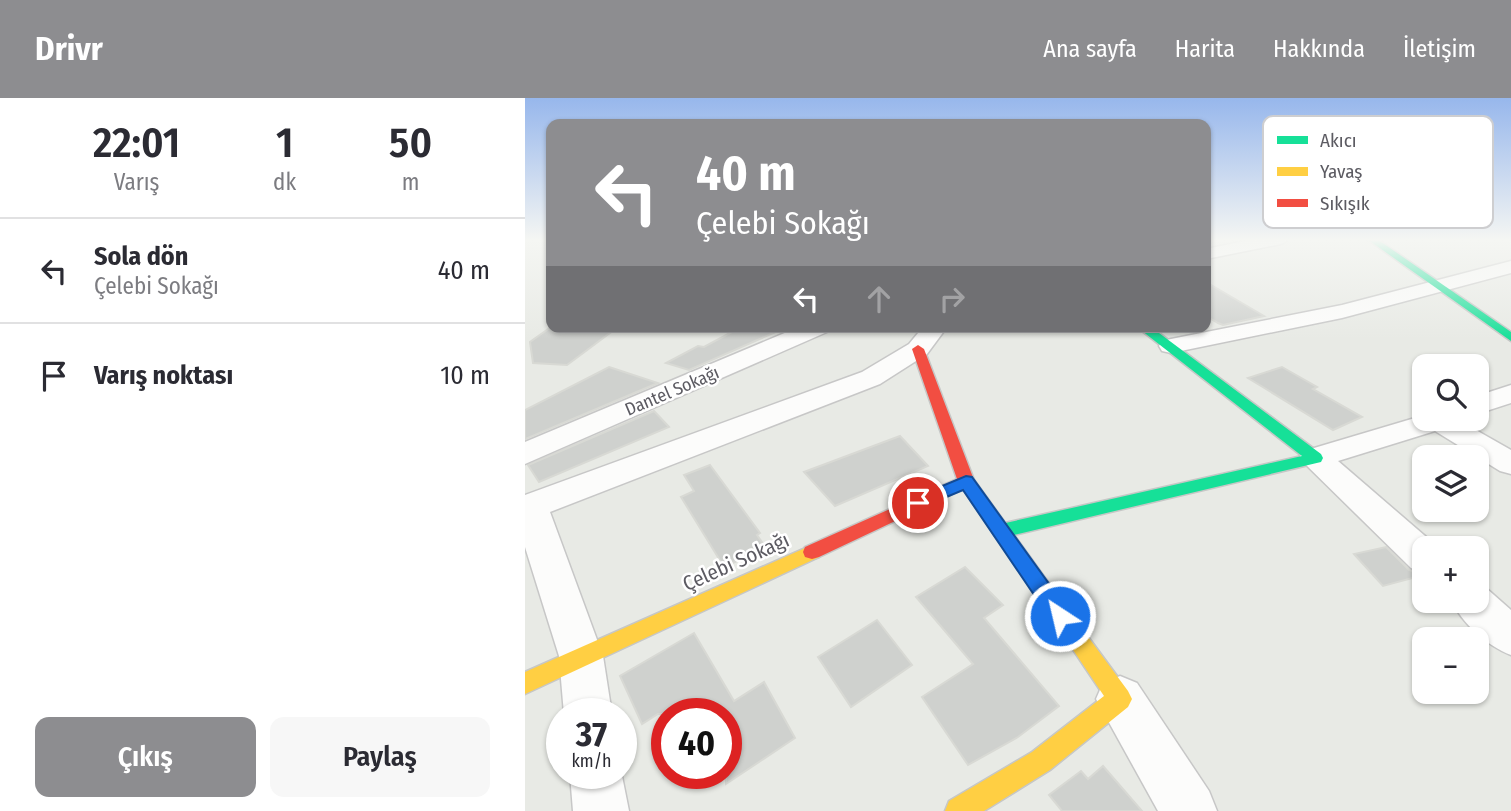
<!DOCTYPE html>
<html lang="tr">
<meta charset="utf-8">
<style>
:root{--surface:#fff;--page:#f7f7f7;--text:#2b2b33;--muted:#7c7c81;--line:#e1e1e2;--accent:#8d8d90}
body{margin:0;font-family:"Fira Sans Condensed",sans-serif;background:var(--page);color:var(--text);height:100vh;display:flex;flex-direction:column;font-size:26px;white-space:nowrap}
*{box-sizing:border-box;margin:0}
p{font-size:23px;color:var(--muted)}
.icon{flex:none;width:38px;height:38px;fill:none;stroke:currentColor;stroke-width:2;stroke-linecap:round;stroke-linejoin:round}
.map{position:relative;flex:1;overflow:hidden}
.details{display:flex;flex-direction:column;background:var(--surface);width:525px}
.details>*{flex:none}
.hud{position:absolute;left:21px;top:21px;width:665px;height:214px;border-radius:14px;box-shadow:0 2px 5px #0004;background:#8d8d90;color:#fff;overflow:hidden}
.fabs{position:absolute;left:887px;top:256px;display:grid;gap:14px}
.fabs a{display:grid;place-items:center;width:77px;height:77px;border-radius:14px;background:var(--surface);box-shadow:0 2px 5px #0004;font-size:35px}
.speed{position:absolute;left:21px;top:600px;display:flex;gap:14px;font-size:35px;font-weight:700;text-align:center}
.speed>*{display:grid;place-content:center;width:91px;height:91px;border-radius:50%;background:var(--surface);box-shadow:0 2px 5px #0004;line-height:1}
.speed small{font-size:18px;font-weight:400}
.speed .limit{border:10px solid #d22;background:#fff;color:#111}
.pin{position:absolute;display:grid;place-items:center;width:60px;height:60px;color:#fff;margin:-30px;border:4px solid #fff;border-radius:50%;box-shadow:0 2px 7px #0007}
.me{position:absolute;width:77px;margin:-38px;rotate:325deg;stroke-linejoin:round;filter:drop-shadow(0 0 5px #0008)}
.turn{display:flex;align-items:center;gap:24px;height:147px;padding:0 35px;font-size:32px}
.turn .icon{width:91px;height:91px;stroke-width:2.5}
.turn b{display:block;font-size:49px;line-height:60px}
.lanes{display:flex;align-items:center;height:66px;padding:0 35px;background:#0003;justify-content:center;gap:35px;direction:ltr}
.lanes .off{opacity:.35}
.eta{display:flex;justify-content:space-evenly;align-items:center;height:119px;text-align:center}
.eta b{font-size:42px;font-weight:600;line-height:49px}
.action{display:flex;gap:14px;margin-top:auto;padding:14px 35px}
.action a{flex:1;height:80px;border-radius:14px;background:var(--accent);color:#fff;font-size:28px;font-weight:600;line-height:80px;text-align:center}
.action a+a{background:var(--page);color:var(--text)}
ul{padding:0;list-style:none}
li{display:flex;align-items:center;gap:21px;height:105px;padding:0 35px;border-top:2px solid var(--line)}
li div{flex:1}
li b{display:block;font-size:26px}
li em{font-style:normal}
header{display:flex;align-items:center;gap:42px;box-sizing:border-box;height:98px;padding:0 35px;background:var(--accent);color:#fff}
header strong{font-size:33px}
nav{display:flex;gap:38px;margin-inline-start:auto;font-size:24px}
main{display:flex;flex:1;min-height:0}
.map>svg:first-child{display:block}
</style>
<header>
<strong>Drivr</strong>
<nav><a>Ana sayfa</a><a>Harita</a><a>Hakkında</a><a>İletişim</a></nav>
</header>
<main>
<section class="details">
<div class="eta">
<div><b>22:01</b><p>Varış</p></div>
<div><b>1</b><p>dk</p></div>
<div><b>50</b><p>m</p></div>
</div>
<ul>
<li><svg class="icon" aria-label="left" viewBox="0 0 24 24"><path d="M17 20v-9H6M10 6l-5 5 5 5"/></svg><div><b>Sola dön</b><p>Çelebi Sokağı</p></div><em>40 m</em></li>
<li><svg class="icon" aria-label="arrive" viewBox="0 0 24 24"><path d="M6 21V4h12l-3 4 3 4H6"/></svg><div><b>Varış noktası</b></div><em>10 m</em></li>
</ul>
<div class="action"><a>Çıkış</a><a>Paylaş</a></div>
</section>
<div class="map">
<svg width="986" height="713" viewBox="0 0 986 713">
<rect width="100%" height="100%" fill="#e8eae5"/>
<g fill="#cfd1ce" stroke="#d8d9d4" stroke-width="2">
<polygon points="681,184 739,218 698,227 693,225 681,218"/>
<polygon points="26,229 93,229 42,267 8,265 5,244"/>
<polygon points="216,229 262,229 164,272 141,265 173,248 179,249"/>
<polygon points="84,269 133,285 0,341 0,312"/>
<polygon points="757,269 792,289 788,291 837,319 808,332 723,280"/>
<polygon points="129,313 144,329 14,384 3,367"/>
<polygon points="375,338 403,368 310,408 279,374"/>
<polygon points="185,367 235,435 232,437 241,450 199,469 156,399 169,393 159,377"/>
<polygon points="861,449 884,472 899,477 858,488 829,456"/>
<polygon points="440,469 478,507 459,520 534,608 493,639 443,667 397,599 448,566 391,499"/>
<polygon points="352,522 387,567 326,609 293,559"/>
<polygon points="169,535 209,603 239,584 270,640 201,686 201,616 133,616 117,626 95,578"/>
<polygon points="578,668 617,713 537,713 524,697 556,673 563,681"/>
</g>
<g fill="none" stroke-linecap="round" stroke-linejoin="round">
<g stroke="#c7c7c7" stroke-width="3">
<g id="street">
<polygon points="729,141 764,141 756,146 681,161 681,151"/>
<polygon points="986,163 986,175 817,220 646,255 637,253 634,248 637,243 646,241 817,207"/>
<polygon points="274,229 305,229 302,234 0,366 0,344"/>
<polygon points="398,229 422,229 402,256 355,286 25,414 78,558 87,616 39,616 34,558 0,449 0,397 337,274 384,246"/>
<polygon points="986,287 986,305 952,316 952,298"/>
<polygon points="900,317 900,320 936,320 935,323 986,352 986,376 975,373 910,333 813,363 914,450 900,450 900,475 886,470 774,360 779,353"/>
<path d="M952,487L961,490L986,512V557C962,548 937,525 926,502H952Z"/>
<polygon points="595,578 612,585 684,693 692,713 633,713 571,601 578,585"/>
<polygon points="96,673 104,713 48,713 45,676 96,676"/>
</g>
</g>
<g stroke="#c6c7c6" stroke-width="3">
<g id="fast">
<polygon points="842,141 852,141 986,234 986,243"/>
<polygon points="612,229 626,229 796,356 798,360 796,364 476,440 470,438 467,433 470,428 476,426 777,358"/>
</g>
</g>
<g stroke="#c6c7c6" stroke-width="3">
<g id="slow">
<polygon points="287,447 294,449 296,454 294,459 0,596 0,574"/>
<polygon points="537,510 544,513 603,593 607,601 603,609 525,672 459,713 420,713 424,703 507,654 579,598 526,519 530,513"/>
</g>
</g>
<g stroke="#c6c7c6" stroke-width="3">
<polygon id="jam" points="393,247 399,251 449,382 544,513 548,519 544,525 537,528 530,525 438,391 294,459 287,461 280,459 278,454 280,449 432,381 387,251"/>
</g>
<use href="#street" fill="#fcfcfb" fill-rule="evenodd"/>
<use href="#fast" fill="#16e098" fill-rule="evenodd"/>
<use href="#slow" fill="#ffcf43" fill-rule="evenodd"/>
<use href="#jam" fill="#f24e42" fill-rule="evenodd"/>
</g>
<linearGradient id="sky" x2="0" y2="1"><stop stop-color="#97b7ec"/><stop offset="0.59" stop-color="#f5f6f3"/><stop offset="1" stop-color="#f5f6f3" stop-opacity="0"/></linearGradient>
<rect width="986" height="241" fill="url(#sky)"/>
<polygon fill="#1a73e8" stroke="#114b97" stroke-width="2" points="441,378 447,379 543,512 546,518 543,525 535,527 528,525 438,392 393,411 384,405 386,401"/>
<g text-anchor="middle" stroke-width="5" stroke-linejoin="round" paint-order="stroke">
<g font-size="18" fill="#5c5b62" stroke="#fff">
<text transform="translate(147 293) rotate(-23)" y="6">Dantel Sokağı</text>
</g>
<g font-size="21" fill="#5c5b62" stroke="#fff">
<text transform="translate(211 464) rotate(-24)" y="7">Çelebi Sokağı</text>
</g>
</g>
<rect x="738" y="18" width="230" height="112" rx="10" fill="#fff" stroke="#ceced0" stroke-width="2"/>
<rect x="752" y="38" width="31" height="8" fill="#16e098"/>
<rect x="752" y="69" width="31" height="9" fill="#ffcf43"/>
<rect x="752" y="101" width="31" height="8" fill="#f24e42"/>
<g font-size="19" fill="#5c5b62">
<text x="795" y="49">Akıcı</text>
<text x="795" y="80">Yavaş</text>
<text x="795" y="112">Sıkışık</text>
</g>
</svg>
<div class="fabs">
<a><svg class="icon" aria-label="search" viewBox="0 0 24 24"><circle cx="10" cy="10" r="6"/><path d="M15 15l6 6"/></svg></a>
<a><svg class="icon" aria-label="layers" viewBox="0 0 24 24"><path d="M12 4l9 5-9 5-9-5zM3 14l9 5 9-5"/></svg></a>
<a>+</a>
<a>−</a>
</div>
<div class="speed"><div>37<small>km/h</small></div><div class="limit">40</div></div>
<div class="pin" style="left:393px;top:405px;background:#d93025"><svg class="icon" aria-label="arrive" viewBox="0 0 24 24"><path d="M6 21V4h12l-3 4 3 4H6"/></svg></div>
<svg class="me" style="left:535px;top:518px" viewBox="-20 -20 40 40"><circle r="17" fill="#1a73e8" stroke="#fff" stroke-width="3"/><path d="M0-11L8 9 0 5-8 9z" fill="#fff"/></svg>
<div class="hud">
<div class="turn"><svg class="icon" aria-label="left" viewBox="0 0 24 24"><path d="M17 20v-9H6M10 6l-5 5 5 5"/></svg><div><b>40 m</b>Çelebi Sokağı</div></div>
<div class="lanes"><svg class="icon" aria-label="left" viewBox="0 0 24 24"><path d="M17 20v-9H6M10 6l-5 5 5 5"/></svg><svg class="icon off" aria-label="ahead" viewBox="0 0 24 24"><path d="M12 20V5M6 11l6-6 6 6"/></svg><svg class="icon off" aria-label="right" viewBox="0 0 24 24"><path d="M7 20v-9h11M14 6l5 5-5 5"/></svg></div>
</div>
</div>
</main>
